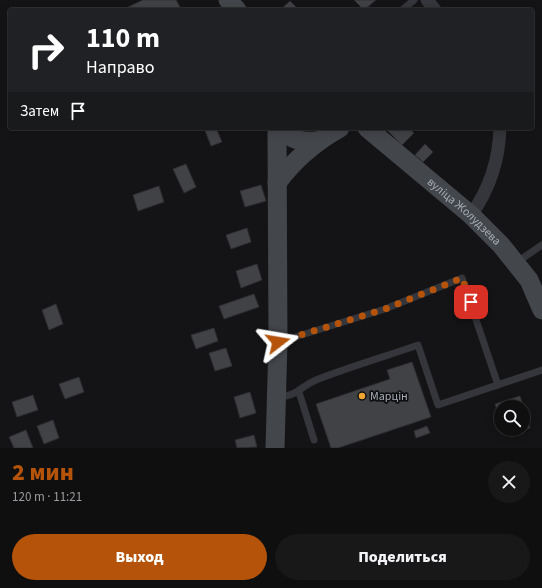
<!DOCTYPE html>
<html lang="ru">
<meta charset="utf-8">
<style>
:root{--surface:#0f0f10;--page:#181819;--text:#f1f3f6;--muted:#9b9c9f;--line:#2f2f30;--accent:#b45309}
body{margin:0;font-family:"Source Sans 3",sans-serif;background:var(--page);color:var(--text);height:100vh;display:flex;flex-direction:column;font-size:15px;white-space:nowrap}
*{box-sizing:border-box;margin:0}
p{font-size:13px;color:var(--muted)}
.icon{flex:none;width:22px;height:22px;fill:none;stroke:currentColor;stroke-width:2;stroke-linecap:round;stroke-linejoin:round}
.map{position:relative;height:448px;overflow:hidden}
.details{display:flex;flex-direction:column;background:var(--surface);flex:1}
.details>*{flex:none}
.banner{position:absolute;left:8px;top:8px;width:526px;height:122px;border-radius:4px;box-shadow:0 2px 10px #0003,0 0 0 1px var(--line);background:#202124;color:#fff;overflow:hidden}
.buttons{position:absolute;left:494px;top:400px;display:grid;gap:8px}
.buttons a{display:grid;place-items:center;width:36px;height:36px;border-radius:50%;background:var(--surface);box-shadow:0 2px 10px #0003,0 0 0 1px var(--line);font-size:20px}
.pin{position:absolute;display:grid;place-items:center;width:34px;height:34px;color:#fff;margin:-17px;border-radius:8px;box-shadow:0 2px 6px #0006}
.me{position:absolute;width:44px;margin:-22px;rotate:76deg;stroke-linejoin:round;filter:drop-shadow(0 0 3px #0008)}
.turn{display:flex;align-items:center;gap:14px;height:84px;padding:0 12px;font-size:18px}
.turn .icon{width:52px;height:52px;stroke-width:2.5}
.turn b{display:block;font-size:28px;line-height:34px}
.then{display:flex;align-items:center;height:38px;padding:0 12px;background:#0003;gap:8px;font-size:15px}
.round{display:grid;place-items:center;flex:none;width:42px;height:42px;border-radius:21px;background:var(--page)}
.overview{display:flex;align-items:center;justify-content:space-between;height:68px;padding:0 12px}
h1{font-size:24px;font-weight:800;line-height:30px;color:var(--accent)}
.button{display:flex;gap:8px;margin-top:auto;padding:8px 12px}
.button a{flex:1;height:46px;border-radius:24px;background:var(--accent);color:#fff;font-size:16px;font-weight:800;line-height:46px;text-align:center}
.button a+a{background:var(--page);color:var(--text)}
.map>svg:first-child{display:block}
</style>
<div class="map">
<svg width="542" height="448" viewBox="0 0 542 448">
<rect width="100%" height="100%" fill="#141416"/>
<g fill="#404246" stroke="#2e2e32">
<polygon points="143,0 176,0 180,7 174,10 127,10 126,8"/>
<polygon points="354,0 376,0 364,10"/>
<polygon points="290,1 299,10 280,10"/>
<polygon points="204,128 216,128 222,142 211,146"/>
<polygon points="389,128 408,128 414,133 402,145 387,130"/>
<polygon points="425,144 433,152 423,162 415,155"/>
<polygon points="186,164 196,187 184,193 173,169"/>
<polygon points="261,185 266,201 245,207 240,191"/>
<polygon points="159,186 164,202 138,211 133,195"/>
<polygon points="247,228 251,242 231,249 226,235"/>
<polygon points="257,264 262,280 241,288 236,271"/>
<polygon points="254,294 259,307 224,319 219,306"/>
<polygon points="56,304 63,324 49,330 42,310"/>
<polygon points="214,328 218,341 196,349 191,335"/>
<polygon points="226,348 232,366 215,371 209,353"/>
<polygon points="412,362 431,417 338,448 331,448 316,404 390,379 387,370"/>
<polygon points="79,377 84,392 65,399 59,384"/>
<polygon points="250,392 256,413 240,418 234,397"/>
<polygon points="33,395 38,410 17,417 12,402"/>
<polygon points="520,396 530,428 516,432 515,429 523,429 523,407 501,407 501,415 499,416 495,404"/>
<polygon points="53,420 59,438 44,444 37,426"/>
<polygon points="427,426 430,433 416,438 414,431"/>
<polygon points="26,430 33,448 14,448 9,437"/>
<polygon points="254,435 257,447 237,448 235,440"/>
</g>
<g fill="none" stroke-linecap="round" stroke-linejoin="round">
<g stroke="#35363b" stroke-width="7">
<polyline points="402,10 414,0"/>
<polyline points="517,262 542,245"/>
<polyline points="279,342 385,309 462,278 498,385"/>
<polyline points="299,392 314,440"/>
<path d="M277,397C299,396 299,387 316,380C349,367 384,357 418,345L438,405L542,370"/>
</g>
<g stroke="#35363b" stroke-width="13">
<polyline points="427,0 435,10"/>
<path d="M471,215C489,190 499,159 500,128"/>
</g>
<g stroke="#43464b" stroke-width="19">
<polyline points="228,0 237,10"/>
<path d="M282,128C291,141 302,142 317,141"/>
<path id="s1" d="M367,128L471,215L501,245L529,280L542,310"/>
<path d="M277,183C294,160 315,142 340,128"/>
<polyline points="275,448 278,342 277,128"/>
</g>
</g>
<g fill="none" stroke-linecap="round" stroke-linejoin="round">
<polyline stroke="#b45309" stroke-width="7" stroke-dasharray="0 12.6" points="278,342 385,309 462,278 471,302"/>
</g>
<circle fill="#f0a532" stroke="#0f0f11" stroke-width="1.5" cx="362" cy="396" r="4"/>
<g text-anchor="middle" stroke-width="3.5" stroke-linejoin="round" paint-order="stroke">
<g font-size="12" fill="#a6acb6" stroke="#0f0f11">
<text dy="4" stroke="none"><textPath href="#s1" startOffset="128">вуліца Жолудзева</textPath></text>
</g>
<g font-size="12" fill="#a6acb6" stroke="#0f0f11" text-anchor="start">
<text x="370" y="400">Марцін</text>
</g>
</g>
</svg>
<div class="buttons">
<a><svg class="icon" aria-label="search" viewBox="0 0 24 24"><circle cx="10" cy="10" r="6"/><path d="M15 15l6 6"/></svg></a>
</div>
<div class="pin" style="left:471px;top:302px;background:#d93025"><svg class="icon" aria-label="arrive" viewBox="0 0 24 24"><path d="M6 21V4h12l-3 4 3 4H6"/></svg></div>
<svg class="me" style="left:278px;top:342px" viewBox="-20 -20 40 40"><path d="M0-17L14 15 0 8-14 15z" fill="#b45309" stroke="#fff" stroke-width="4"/></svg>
<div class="banner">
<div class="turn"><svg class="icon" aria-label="right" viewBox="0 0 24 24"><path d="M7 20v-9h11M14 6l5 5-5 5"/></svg><div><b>110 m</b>Направо</div></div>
<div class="then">Затем<svg class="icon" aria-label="arrive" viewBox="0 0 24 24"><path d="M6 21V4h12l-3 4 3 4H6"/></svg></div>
</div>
</div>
<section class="details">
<div class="overview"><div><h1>2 мин</h1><p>120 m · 11:21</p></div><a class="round"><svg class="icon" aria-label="close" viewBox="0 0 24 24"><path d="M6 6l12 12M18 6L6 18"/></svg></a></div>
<div class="button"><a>Выход</a><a>Поделиться</a></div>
</section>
